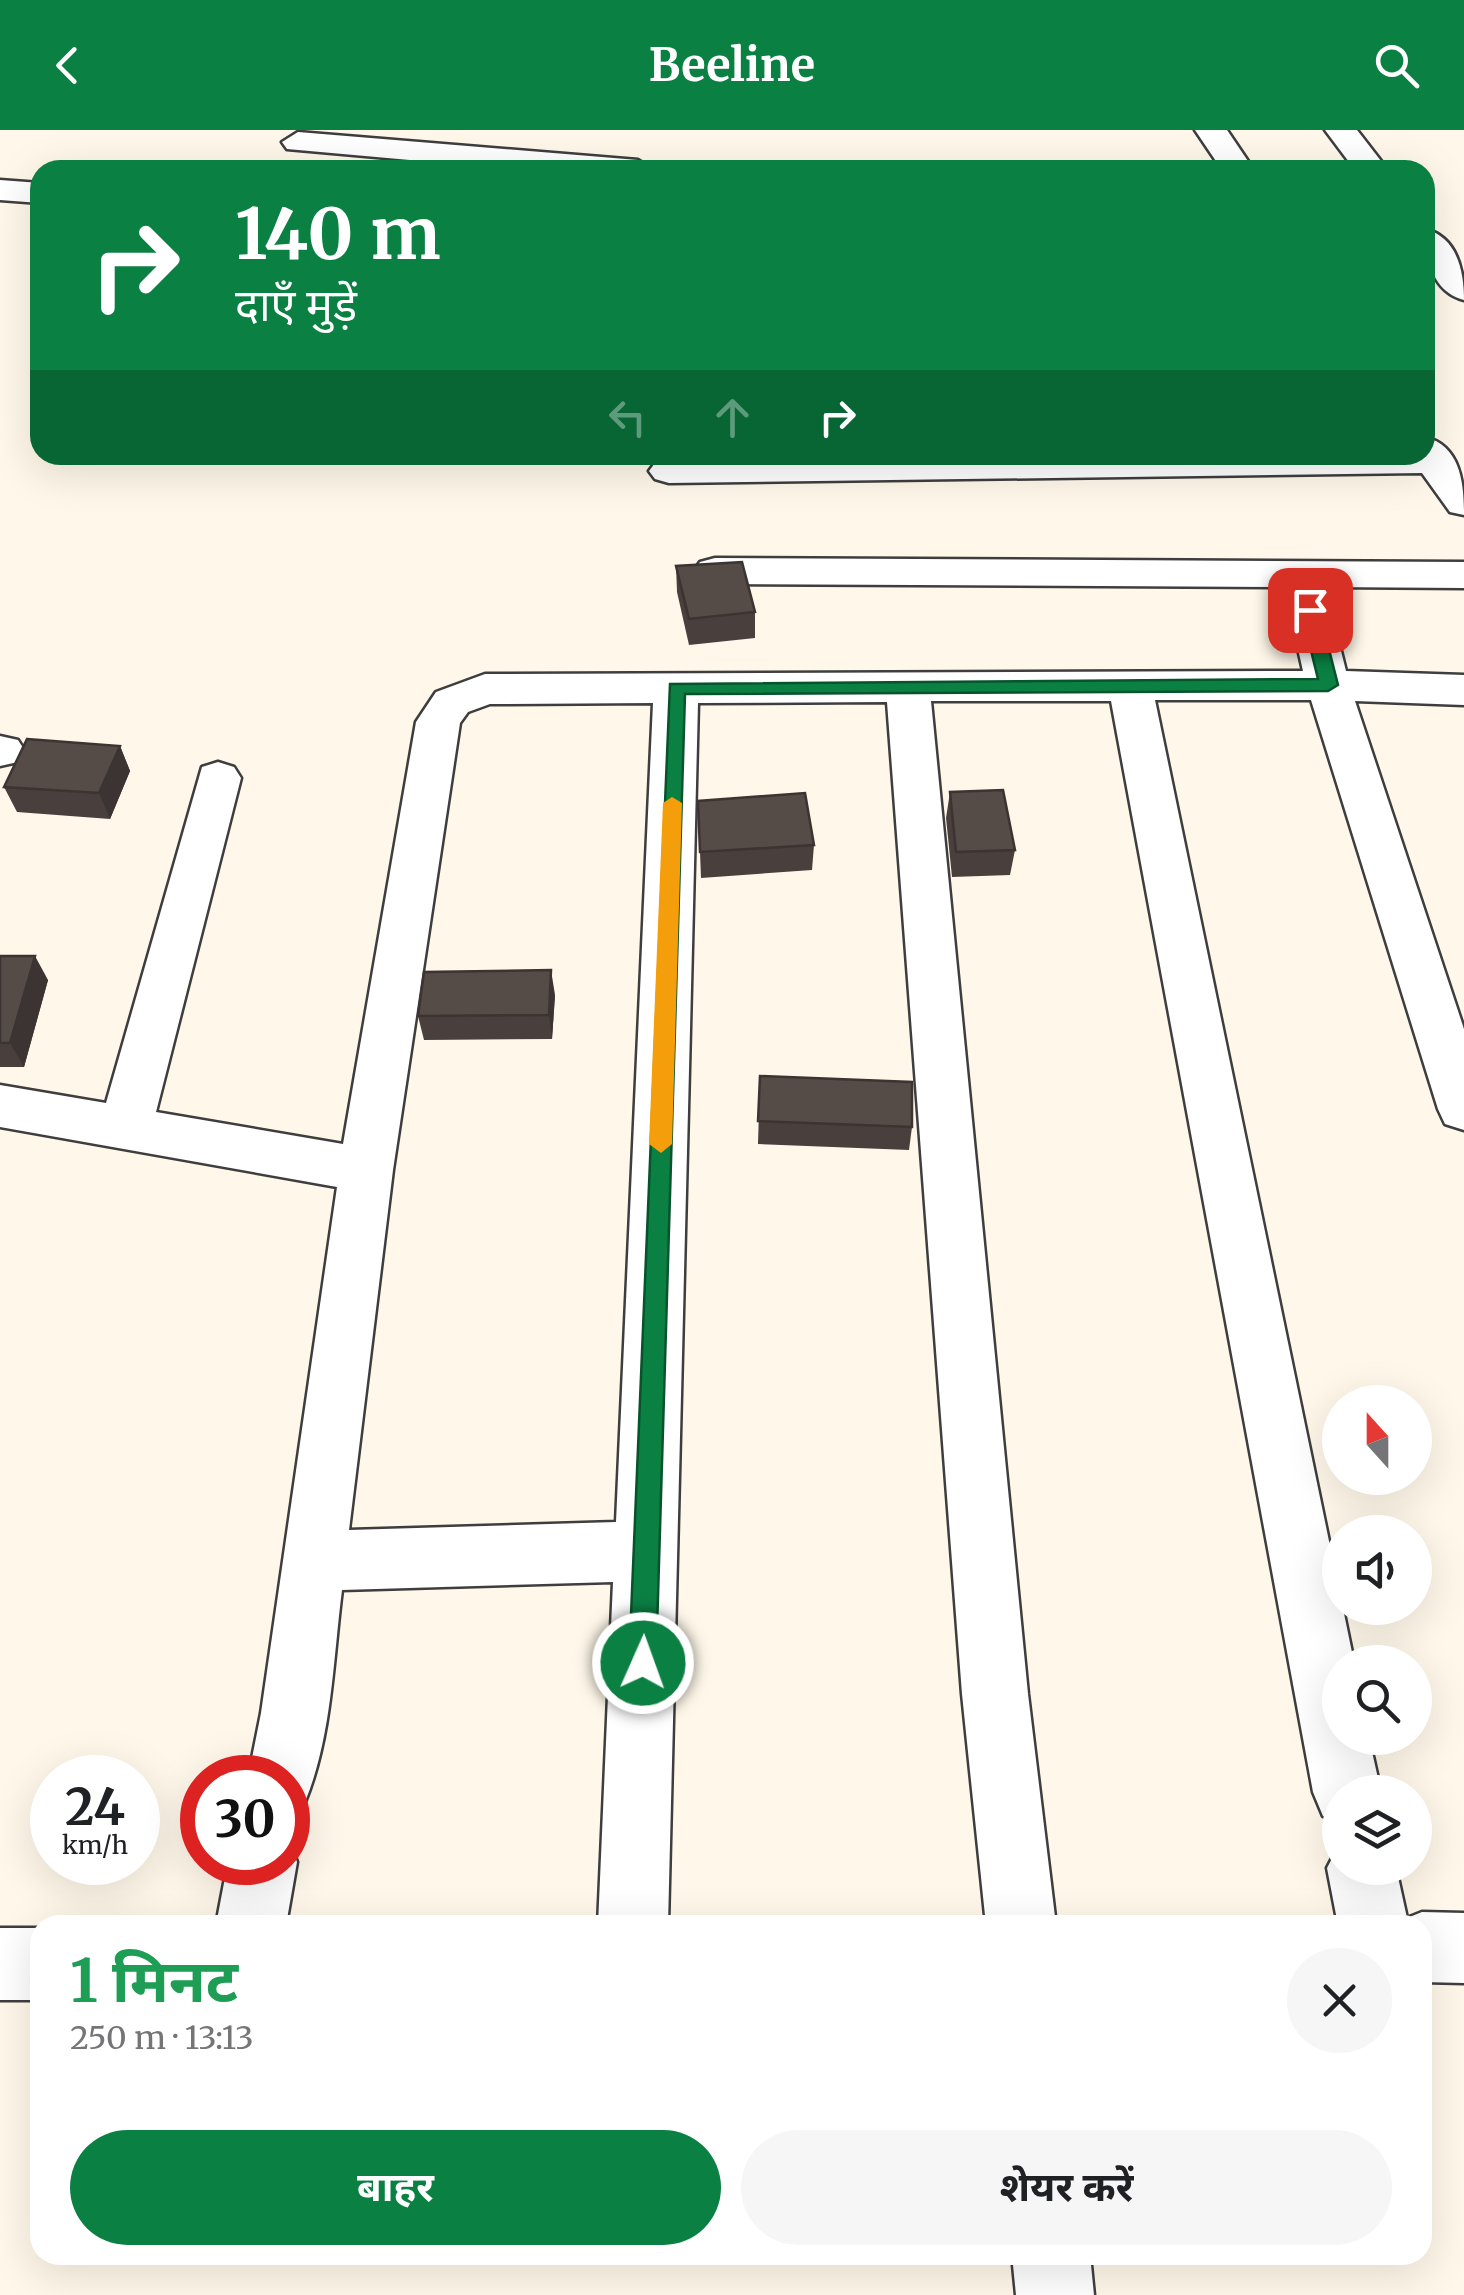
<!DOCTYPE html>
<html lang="hi">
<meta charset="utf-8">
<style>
:root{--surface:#fff;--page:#f6f6f6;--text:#202124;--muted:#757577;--accent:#0b8043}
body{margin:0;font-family:Merriweather,"Noto Sans Devanagari",serif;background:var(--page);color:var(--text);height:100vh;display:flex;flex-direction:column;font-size:38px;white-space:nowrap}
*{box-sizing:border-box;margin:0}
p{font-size:32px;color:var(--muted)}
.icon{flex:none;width:55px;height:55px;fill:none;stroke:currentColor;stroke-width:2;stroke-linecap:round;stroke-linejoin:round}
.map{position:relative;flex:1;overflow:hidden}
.side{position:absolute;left:30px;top:1785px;width:1402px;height:350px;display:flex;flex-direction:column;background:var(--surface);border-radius:30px;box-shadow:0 10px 40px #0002}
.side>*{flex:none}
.guide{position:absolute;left:30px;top:30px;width:1405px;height:305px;border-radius:30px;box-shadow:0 10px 40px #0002;background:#0b8043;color:#fff;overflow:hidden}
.needle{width:65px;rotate:339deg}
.controls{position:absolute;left:1322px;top:1255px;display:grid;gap:20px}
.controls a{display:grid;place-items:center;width:110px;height:110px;border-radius:50%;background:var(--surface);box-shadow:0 10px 40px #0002;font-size:50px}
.speed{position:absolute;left:30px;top:1625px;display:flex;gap:20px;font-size:50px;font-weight:700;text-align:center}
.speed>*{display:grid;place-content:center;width:130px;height:130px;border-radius:50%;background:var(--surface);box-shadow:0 10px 40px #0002;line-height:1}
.speed small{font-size:25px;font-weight:400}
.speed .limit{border:15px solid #d22;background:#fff;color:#111}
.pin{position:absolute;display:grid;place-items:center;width:85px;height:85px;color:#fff;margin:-42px;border-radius:20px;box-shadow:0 5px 15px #0006}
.me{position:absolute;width:110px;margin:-55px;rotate:2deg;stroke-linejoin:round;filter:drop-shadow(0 0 8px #0008)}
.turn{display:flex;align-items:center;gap:35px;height:210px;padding:0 40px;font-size:45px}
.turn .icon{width:130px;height:130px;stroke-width:2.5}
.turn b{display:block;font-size:70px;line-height:85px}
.lanes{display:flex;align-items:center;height:95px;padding:0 40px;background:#0003;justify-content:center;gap:50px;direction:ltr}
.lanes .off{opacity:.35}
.round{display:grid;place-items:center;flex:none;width:105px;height:105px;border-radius:52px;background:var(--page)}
.overview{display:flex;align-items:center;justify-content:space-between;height:170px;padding:0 40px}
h1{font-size:60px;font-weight:700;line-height:75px;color:#1e9e55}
.button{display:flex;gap:20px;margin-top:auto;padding:20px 40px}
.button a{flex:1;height:115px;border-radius:60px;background:var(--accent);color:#fff;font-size:40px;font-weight:700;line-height:115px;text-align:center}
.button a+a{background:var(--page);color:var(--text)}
header{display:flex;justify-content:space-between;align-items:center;height:130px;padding:0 40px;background:var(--accent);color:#fff;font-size:45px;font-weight:700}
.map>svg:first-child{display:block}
</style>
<header><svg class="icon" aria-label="back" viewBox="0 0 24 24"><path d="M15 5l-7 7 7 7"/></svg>Beeline<svg class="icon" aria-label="search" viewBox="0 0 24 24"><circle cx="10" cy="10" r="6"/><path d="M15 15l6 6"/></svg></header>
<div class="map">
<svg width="1464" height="2165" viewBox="0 0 1464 2165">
<rect width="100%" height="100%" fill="#fff8ea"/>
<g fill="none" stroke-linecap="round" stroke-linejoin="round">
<g stroke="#3e3e3e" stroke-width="5">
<g id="minor">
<polygon points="1195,0 1227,0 1254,40 1222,40"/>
<polygon points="1325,0 1357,0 1388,40 1355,40"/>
<polygon points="298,2 638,30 654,40 520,40 287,19 282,12"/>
<polygon points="0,50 40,53 40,73 0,70"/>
<path d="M1425,99C1457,107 1464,141 1464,170C1432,162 1425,127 1425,99Z"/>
<path d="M1425,307C1461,316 1464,354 1464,385L1450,382L1422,343L669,353L655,349L649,341L655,333L669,329L1425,325Z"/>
<path d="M715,428L1464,432V458L1325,457L1346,541L1464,545V575L1355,571L1464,899V1000L1445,994L1438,979L1311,570H1155L1354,1532H1340V1608H1369L1381,1662H1340V1693L1323,1686L1313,1662L1111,571H931L1028,1564L1056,1795H986L962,1564L887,572L698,573L668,1795H598L613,1452L342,1460C333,1530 332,1606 305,1672L288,1679V1648H248L261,1583L337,1057L0,997V955L106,973L202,637L218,632L234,637L241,648L156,982L343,1014L416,592L436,562L485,544L1303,541L1284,457L715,454L700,450L694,441L700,432ZM653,573L616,1392L349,1400L393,1040L460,593L468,582L490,574Z"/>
<polygon points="0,606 18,610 25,621 18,632 0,636"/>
<polygon points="288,1708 297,1732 286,1795 216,1795 228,1732 288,1732"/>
<polygon points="1340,1713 1340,1738 1396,1738 1407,1788 1422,1782 1464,1783 1464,1853 1422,1852 1422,1795 1338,1795 1327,1738"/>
<rect x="0" y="1798" width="40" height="72"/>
<polygon points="1012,2125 1090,2125 1094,2165 1016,2165"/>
</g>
</g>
<use href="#minor" fill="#fff" fill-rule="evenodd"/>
</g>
<g fill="#49403d">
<polygon points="676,436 755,482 755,508 689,515 677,462"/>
<polygon points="120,616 130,641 110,689 17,682 4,657"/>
<polygon points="950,662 1015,720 1010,745 952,747 946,688"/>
<polygon points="698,671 814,715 812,740 701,748"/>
<polygon points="0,826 48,850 24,937 0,937"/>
<polygon points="555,865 552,909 424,910 418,886"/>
<polygon points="760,946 912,997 909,1020 758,1014"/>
</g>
<g fill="#3c3432">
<polygon points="120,616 130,641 110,689 99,663"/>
<polygon points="35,826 48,850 24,937 10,913"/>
<polygon points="551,840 555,865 552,909 549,885"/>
</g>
<g fill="#554b47" stroke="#3c3432" stroke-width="2.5">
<polygon points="742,432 755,482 689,489 676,436"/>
<polygon points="27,609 120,616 99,663 4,657"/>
<polygon points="1003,660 1015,720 956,722 950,662"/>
<polygon points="805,663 814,715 700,722 698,671"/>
<polygon points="0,826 35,826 10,913 0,913"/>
<polygon points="551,840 549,885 418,886 424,842"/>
<polygon points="760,946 912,952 912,997 758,991"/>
</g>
<polygon fill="#0b8043" stroke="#07532c" stroke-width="2.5" points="1310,474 1319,480 1338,555 1328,561 685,564 656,1533 652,1542 643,1546 633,1542 629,1533 670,554 1318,549 1301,480"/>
<polygon fill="#f59e0b" points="672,667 682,673 672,1014 661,1023 649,1014 663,673"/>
</svg>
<div class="controls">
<a><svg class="needle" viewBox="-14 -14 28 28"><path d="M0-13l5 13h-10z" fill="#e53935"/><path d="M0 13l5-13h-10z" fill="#757577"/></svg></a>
<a><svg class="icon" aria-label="sound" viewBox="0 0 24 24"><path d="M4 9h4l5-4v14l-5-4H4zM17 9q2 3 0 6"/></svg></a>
<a><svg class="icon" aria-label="search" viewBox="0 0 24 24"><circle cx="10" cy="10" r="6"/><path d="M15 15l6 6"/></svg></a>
<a><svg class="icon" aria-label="layers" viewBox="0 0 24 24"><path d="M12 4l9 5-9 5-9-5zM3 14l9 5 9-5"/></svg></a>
</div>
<div class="speed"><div>24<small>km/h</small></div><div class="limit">30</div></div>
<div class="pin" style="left:1310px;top:480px;background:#d93025"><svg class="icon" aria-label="arrive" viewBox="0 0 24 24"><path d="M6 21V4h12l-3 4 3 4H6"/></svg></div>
<svg class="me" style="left:643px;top:1533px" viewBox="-20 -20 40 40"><circle r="17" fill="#0b8043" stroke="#fff" stroke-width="3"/><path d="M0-11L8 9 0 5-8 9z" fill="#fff"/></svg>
<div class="guide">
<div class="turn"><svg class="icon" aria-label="right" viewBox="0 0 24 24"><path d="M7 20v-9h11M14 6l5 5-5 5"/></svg><div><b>140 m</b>दाएँ मुड़ें</div></div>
<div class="lanes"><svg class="icon off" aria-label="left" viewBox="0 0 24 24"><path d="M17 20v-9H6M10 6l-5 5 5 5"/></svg><svg class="icon off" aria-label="ahead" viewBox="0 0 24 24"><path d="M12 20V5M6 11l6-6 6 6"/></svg><svg class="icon" aria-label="right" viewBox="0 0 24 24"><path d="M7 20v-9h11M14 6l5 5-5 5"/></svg></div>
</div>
<section class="side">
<div class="overview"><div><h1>1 मिनट</h1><p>250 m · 13:13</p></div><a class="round"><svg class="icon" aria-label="close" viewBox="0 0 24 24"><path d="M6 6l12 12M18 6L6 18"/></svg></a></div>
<div class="button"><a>बाहर</a><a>शेयर करें</a></div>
</section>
</div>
